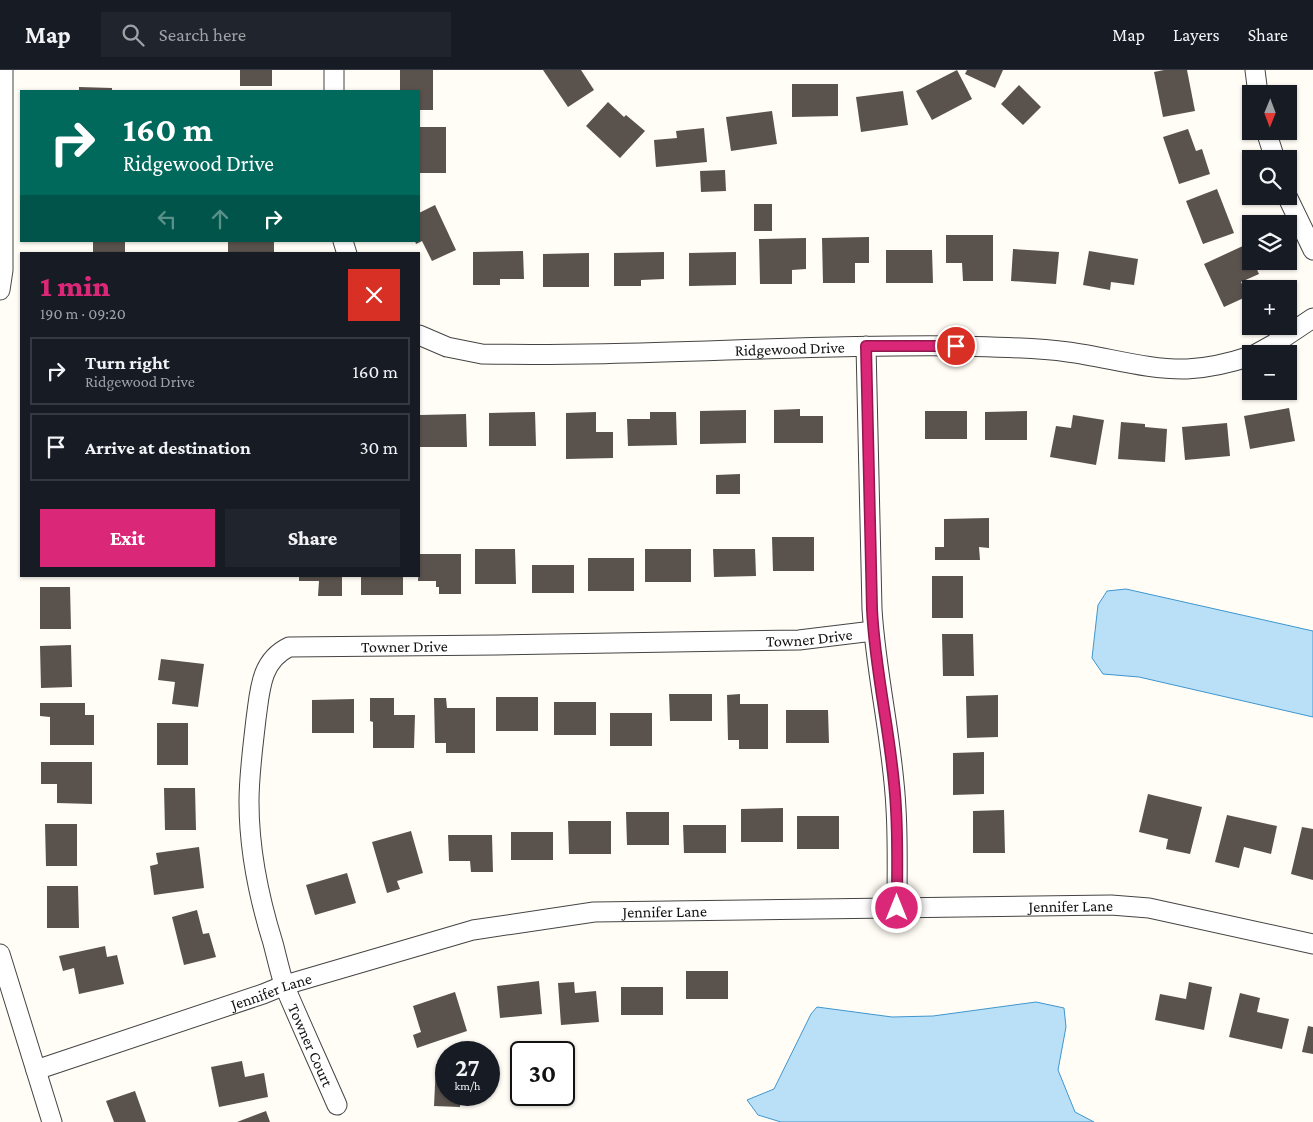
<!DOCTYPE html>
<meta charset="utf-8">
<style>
:root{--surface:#171b24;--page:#20242c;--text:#f1f3f6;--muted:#9ea1a6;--line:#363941;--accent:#db2777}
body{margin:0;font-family:"Crimson Pro",serif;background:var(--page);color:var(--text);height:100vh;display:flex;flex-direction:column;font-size:19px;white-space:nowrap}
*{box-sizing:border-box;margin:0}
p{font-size:16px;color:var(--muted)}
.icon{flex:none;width:28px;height:28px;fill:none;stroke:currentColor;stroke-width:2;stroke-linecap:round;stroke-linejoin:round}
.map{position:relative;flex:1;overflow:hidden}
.sheet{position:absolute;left:20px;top:182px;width:400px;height:325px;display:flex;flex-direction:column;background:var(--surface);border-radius:0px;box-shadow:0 1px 4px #0004}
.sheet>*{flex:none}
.top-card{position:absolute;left:20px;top:20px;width:400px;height:152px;border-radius:0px;box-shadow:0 1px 4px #0004;background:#00695c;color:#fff;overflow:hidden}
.needle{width:32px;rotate:181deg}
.buttons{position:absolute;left:1242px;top:15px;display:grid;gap:10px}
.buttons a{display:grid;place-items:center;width:55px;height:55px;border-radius:0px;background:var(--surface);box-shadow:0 1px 4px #0004;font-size:25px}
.speed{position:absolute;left:435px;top:971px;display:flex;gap:10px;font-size:25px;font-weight:700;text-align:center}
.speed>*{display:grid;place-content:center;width:65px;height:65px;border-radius:50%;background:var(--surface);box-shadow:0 1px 4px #0004;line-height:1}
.speed small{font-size:12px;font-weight:400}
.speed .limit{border:2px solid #111;border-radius:8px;background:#fff;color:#111}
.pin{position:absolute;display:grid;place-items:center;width:42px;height:42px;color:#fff;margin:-21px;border:2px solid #fff;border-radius:50%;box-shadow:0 1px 5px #0007}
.me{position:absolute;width:55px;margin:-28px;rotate:0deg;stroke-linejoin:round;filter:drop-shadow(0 0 4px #0008)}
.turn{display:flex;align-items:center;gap:18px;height:105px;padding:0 20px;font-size:22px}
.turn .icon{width:65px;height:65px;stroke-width:2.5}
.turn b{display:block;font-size:35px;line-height:42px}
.lanes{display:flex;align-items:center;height:48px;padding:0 20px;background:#0003;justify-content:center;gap:25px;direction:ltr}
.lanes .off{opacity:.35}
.round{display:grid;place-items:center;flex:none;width:52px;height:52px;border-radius:0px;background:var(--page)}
.summary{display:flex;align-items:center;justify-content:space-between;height:85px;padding:0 20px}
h1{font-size:30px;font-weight:800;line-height:38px;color:var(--accent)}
.cta{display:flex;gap:10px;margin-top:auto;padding:10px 20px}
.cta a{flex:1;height:58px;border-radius:0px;background:var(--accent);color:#fff;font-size:20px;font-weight:800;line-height:58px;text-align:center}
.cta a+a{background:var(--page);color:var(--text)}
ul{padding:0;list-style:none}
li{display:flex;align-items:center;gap:15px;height:68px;margin:0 10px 8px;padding:0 10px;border:2px solid var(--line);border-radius:0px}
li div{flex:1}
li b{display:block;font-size:19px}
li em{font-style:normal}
header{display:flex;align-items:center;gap:30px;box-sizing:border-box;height:70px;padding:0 25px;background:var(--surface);border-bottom:1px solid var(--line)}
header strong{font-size:24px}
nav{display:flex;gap:28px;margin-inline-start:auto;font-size:18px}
.search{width:350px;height:45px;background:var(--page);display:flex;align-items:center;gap:12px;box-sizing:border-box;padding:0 18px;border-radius:0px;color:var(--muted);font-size:19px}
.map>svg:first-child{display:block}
</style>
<header>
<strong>Map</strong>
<div class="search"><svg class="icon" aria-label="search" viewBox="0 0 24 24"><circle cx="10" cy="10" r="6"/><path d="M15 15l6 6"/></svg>Search here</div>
<nav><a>Map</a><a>Layers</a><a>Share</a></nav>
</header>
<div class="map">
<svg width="1313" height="1052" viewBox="0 0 1313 1052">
<rect width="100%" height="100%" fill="#fffdf5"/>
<g fill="#b9e0f7" stroke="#3f96cf">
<polygon points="1126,519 1313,561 1313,647 1139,607 1103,604 1092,588 1098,535 1107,521"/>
<polygon points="1036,932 1064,938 1066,957 1058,1000 1075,1042 1094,1052 781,1052 758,1045 747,1030 774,1019 811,944 817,937 892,947 933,946"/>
</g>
<g fill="#5a524d">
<rect x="240" y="0" width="32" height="16"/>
<polygon points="400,0 433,0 433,40 419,40 419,21 400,21"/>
<polygon points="543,0 581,0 594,20 568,37"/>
<polygon points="957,0 972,29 932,50 916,21"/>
<polygon points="967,0 1003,0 995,18 965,4"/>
<polygon points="1164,0 1187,0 1195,41 1163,47 1154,2"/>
<polygon points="792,14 838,14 838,46 792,47"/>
<polygon points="1019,15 1041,37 1023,55 1001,34"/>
<polygon points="79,17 112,18 112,21 79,21"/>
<polygon points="903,21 908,55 861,62 856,27"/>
<polygon points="608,32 624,47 626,45 645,61 620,88 586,56"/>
<polygon points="772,41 777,74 731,81 726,47"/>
<polygon points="420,57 446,57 446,103 419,103"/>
<polygon points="704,58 707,92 656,97 654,70 677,68 676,61"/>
<polygon points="1188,59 1196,81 1202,79 1210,104 1179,114 1163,67"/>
<polygon points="725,100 726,121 701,122 700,101"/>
<polygon points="1217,119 1234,163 1203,174 1186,131"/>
<rect x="754" y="134" width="18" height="27"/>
<polygon points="435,135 456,180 432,191 422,171 416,174 415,171 419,171 419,143"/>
<polygon points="946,165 993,165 993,211 963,211 962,193 946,193"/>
<polygon points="869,167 869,193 855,193 855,213 823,213 822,168"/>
<polygon points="806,168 806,199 792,200 792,214 760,214 759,169"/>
<rect x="93" y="171" width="32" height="13"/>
<rect x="228" y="171" width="46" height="13"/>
<polygon points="1245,175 1251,191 1253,191 1259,204 1241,212 1248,226 1224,237 1204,194"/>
<polygon points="1013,179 1059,182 1056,214 1011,211"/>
<polygon points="886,180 932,180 933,213 886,213"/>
<polygon points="523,181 524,209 500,209 500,215 473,215 473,182"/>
<polygon points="1089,181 1138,189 1134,215 1111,212 1110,220 1083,215"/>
<polygon points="664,182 664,209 641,210 641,216 614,216 614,183"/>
<polygon points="736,182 736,215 689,216 689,183"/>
<polygon points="589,183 589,217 543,217 543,184"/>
<polygon points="1289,338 1295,371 1250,379 1244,346"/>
<polygon points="800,339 800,346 823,346 823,373 774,373 774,340"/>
<polygon points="746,340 746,373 700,374 700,341"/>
<rect x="925" y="341" width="42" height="28"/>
<polygon points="1027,341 1027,370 985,370 985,342"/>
<polygon points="535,342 536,376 489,376 489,343"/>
<polygon points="596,342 596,362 613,362 613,388 566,389 566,343"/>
<polygon points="650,342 676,342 677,375 628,376 627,349 650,349"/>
<polygon points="466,344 467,377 420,377 420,345"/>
<polygon points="1073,345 1104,350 1096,395 1050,387 1056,356 1071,358"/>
<polygon points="1121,352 1145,354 1145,357 1167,359 1165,392 1118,389"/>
<polygon points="1227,353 1230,386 1185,390 1182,357"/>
<polygon points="740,404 740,424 716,424 716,405"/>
<polygon points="989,448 989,478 979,477 980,490 935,490 935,477 944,477 944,449"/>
<polygon points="772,467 814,467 814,501 773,501"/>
<polygon points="475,479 515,479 516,514 475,514"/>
<rect x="645" y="479" width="46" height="33"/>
<polygon points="713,479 755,479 756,506 714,507"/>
<polygon points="419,484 461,484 461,524 439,524 439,517 436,517 436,511 418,511"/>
<rect x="588" y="488" width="46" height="33"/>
<rect x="532" y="495" width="42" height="28"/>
<polygon points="299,506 342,506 342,526 318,526 319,511 299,511"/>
<rect x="361" y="506" width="42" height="19"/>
<rect x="932" y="506" width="31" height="42"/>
<polygon points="40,517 70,517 71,559 40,559"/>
<polygon points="942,564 973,564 974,606 943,606"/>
<polygon points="71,575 72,617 41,618 40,576"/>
<polygon points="161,589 204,594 198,637 172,634 175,612 158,610"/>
<polygon points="669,624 712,624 712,651 670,651"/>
<polygon points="740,624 740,634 768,634 768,679 739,679 739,670 728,670 727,625"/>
<polygon points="998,625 998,667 967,668 966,626"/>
<rect x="496" y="627" width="42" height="34"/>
<polygon points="370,628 394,628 394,645 415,645 414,678 373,678 373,652 370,651"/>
<polygon points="434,628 446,628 447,638 475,638 475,683 446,683 446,673 435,673"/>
<polygon points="354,629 354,663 312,663 312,630"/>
<rect x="554" y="632" width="42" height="33"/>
<polygon points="40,633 85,633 85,645 94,645 94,675 50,675 50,647 40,646"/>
<polygon points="786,640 828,640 829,673 786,673"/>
<rect x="610" y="643" width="42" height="33"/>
<rect x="157" y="653" width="31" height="42"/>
<polygon points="984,682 984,724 953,725 953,683"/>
<polygon points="41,692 92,692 92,734 57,733 57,714 41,714"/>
<polygon points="164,718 195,718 196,760 165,760"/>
<polygon points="1148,724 1202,737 1190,784 1166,779 1168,769 1139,762"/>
<polygon points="783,738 783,772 741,772 741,739"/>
<polygon points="1004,740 1005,783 973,783 973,741"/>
<polygon points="626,742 669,742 669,775 627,775"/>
<polygon points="1227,745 1277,756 1271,784 1244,777 1239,798 1215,792"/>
<rect x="797" y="746" width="42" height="33"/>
<polygon points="568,751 611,751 611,784 569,784"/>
<polygon points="45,754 77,754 77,796 46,796"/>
<polygon points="683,755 726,755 726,783 684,783"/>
<polygon points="1302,757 1313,759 1313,810 1291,804"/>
<polygon points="411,761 423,803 397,811 400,819 387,823 372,772"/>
<rect x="511" y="762" width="42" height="28"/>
<polygon points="448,765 492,765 493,802 471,802 470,791 449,791"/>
<polygon points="199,777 204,818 154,825 150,796 158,794 156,783"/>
<polygon points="347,803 356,833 315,845 306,815"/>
<polygon points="47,816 78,816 79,858 47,858"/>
<polygon points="197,840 203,864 209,863 216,887 184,895 172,847"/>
<polygon points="105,876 107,887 117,885 124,914 79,924 74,898 63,901 59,886"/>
<rect x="686" y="901" width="42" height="28"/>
<polygon points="539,911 542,944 500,948 497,916"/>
<polygon points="574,912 575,923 596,921 599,952 561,955 558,913"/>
<polygon points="1189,912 1212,917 1204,960 1155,950 1160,924 1186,929"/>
<rect x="621" y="917" width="42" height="28"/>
<polygon points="455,922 467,961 417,978 413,965 421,962 413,936"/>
<polygon points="1240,923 1260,928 1257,942 1289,949 1282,979 1229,967"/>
<polygon points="1308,956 1313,957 1313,984 1302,982"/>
<polygon points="242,991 245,1007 264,1003 268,1027 219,1037 211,997"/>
<polygon points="436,994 446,994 446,1025 461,1025 460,1037 434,1036"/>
<polygon points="135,1021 146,1052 114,1052 106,1031"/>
<polygon points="266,1041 270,1052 237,1052"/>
</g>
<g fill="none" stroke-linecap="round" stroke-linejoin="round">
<g stroke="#444" stroke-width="21">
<g id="minor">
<polyline points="334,0 334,21"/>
<polyline points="1255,0 1258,24"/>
<polyline points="1266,61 1275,89"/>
<polyline points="1287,126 1313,180"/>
<polyline points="343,171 347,184"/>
<polyline points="0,220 3,200 3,0"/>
<path id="s1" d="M419,265L447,277L482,284C640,287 798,274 956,276C993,277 1031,277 1068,282C1107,287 1147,300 1187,299C1209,298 1230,293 1251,286"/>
<path d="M866,276L872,539C876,606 893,672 896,739C898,772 897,805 897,838"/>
<polyline points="1256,284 1274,274 1313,248"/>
<polyline points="0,884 52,1052"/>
<path id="s2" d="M36,1000L263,924L285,915L473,860L594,842L1111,835L1149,838L1313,874"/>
<path id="s3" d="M337,1035C320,996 302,957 285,917C280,903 277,888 273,873C259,828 249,779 249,732C249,704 253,676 256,649C260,621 260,591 289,577L497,575L799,570L873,561"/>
</g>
</g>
<use href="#minor" stroke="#fff" stroke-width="19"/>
</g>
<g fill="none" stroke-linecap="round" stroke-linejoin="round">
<g stroke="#8e194d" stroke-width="12">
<path id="route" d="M897,838C897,805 898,772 896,739C893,672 875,606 872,539L866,276H956"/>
</g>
<use href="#route" stroke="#db2777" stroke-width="9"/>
</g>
<g text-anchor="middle" stroke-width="5" stroke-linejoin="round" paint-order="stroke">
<g font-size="16" fill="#111" stroke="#fff">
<text dy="6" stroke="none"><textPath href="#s1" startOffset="374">Ridgewood Drive</textPath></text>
<text dy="6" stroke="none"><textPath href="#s3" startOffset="1005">Towner Drive</textPath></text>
<text dy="6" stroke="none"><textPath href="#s3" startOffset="600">Towner Drive</textPath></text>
<text dy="6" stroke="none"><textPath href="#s2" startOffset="1058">Jennifer Lane</textPath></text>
<text dy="6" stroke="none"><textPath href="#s2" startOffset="652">Jennifer Lane</textPath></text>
<text dy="6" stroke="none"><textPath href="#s2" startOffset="248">Jennifer Lane</textPath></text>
<text transform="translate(311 975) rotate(66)" y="6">Towner Court</text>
</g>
</g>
</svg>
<div class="buttons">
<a><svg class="needle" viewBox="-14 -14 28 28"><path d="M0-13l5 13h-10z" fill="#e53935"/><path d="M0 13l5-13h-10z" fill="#9ea1a6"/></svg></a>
<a><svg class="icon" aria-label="search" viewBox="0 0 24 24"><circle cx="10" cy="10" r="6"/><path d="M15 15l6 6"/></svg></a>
<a><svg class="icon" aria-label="layers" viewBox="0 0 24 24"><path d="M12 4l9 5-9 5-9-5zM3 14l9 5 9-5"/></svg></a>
<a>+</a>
<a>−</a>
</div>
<div class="speed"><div>27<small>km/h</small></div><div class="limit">30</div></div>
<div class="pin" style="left:956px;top:276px;background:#d93025"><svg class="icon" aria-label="arrive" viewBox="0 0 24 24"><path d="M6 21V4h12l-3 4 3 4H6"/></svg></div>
<svg class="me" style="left:897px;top:838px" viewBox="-20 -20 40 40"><circle r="17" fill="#db2777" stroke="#fff" stroke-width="3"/><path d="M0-11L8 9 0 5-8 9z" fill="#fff"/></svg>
<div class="top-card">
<div class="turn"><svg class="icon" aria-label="right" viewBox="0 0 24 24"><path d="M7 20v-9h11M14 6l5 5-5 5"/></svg><div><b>160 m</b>Ridgewood Drive</div></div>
<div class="lanes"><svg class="icon off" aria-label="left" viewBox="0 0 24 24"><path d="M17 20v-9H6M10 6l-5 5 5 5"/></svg><svg class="icon off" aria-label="ahead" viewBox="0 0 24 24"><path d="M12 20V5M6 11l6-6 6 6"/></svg><svg class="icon" aria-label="right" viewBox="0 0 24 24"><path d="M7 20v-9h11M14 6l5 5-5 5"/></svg></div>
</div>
<section class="sheet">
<div class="summary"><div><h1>1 min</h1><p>190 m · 09:20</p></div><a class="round" style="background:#d93025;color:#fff"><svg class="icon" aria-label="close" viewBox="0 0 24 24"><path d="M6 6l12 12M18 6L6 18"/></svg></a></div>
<ul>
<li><svg class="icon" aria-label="right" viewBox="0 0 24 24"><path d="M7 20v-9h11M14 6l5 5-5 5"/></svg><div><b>Turn right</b><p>Ridgewood Drive</p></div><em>160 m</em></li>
<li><svg class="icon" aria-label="arrive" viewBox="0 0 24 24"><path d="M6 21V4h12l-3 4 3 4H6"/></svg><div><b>Arrive at destination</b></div><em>30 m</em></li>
</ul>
<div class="cta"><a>Exit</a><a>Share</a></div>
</section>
</div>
